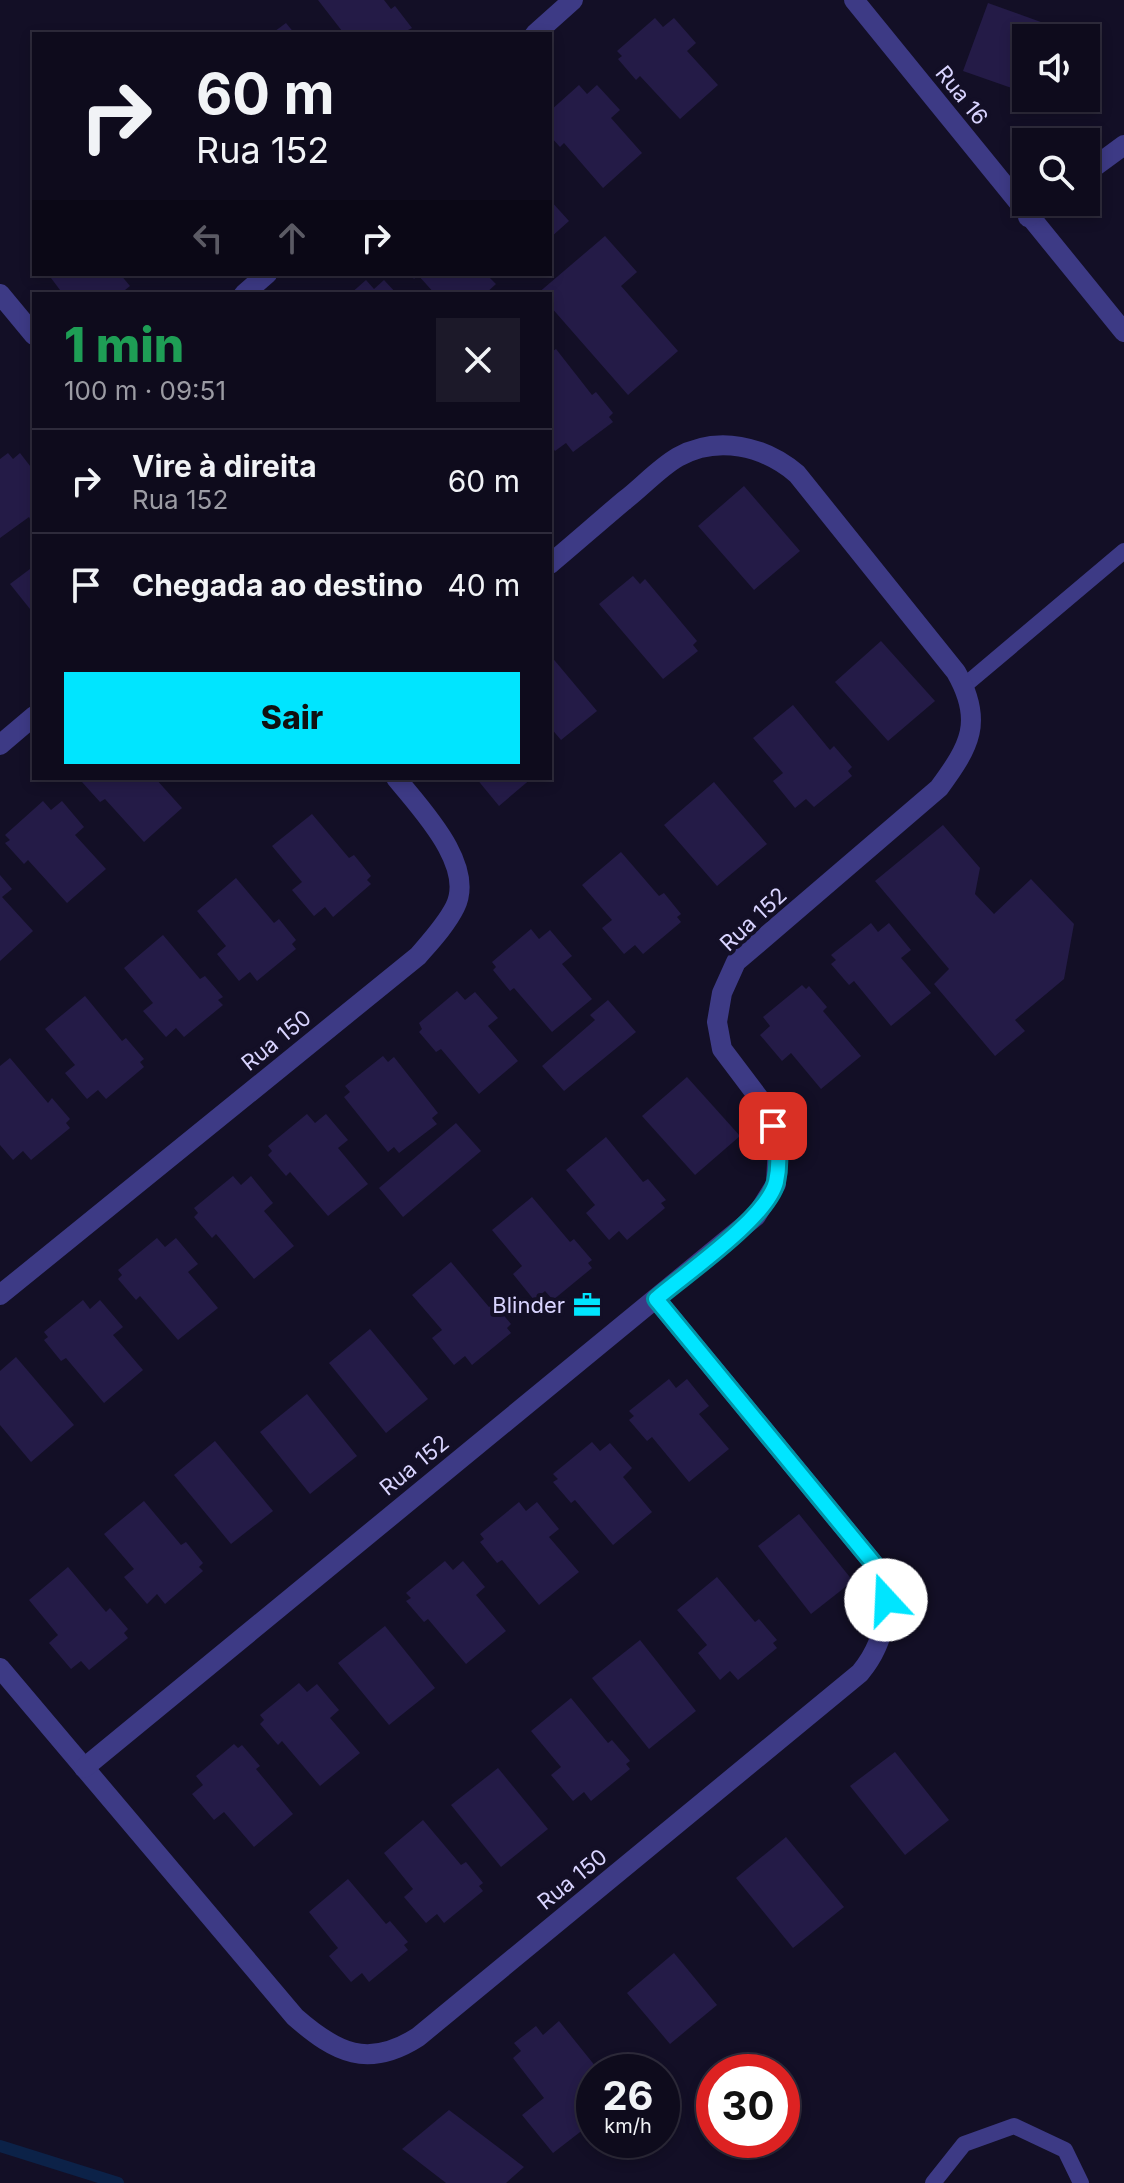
<!DOCTYPE html>
<html lang="pt">
<meta charset="utf-8">
<style>
:root{--surface:#0e0b1c;--page:#1c1929;--text:#f1f3f6;--muted:#9b9ba3;--line:#2e2b3b;--accent:#00e5ff}
body{margin:0;font-family:Inter,sans-serif;background:var(--page);color:var(--text);height:100vh;display:flex;flex-direction:column;font-size:30px;white-space:nowrap}
*{box-sizing:border-box;margin:0}
p{font-size:26px;color:var(--muted)}
.icon{flex:none;width:44px;height:44px;fill:none;stroke:currentColor;stroke-width:2;stroke-linecap:round;stroke-linejoin:round}
.map{position:relative;flex:1;overflow:hidden}
.drawer{position:absolute;left:32px;top:292px;width:520px;height:488px;display:flex;flex-direction:column;background:var(--surface);border-radius:0px;box-shadow:0 4px 12px #0003,0 0 0 2px var(--line)}
.drawer>*{flex:none}
.top-card{position:absolute;left:32px;top:32px;width:520px;height:244px;border-radius:0px;box-shadow:0 4px 12px #0003,0 0 0 2px var(--line);background:#0e0b1c;color:var(--text);overflow:hidden}
.tools{position:absolute;left:1012px;top:24px;display:grid;gap:16px}
.tools a{display:grid;place-items:center;width:88px;height:88px;border-radius:0px;background:var(--surface);box-shadow:0 4px 12px #0003,0 0 0 2px var(--line);font-size:40px}
.speed{position:absolute;left:576px;top:2054px;display:flex;gap:16px;font-size:40px;font-weight:700;text-align:center}
.speed>*{display:grid;place-content:center;width:104px;height:104px;border-radius:50%;background:var(--surface);box-shadow:0 4px 12px #0003,0 0 0 2px var(--line);line-height:1}
.speed small{font-size:20px;font-weight:400}
.speed .limit{border:12px solid #d22;background:#fff;color:#111}
.pin{position:absolute;display:grid;place-items:center;width:68px;height:68px;color:#fff;margin:-34px;border-radius:16px;box-shadow:0 4px 12px #0006}
.me{position:absolute;width:88px;margin:-44px;rotate:340deg;stroke-linejoin:round;filter:drop-shadow(0 0 6px #0008)}
.turn{display:flex;align-items:center;gap:28px;height:168px;padding:0 32px;font-size:36px}
.turn .icon{width:104px;height:104px;stroke-width:2.5}
.turn b{display:block;font-size:56px;line-height:68px}
.lanes{display:flex;align-items:center;height:76px;padding:0 32px;background:#0003;justify-content:center;gap:40px;direction:ltr}
.lanes .off{opacity:.35}
.round{display:grid;place-items:center;flex:none;width:84px;height:84px;border-radius:0px;background:var(--page)}
.head{display:flex;align-items:center;justify-content:space-between;height:136px;padding:0 32px}
h1{font-size:48px;font-weight:800;line-height:60px;color:#1e9e55}
.button{display:flex;gap:16px;margin-top:auto;padding:16px 32px}
.button a{flex:1;height:92px;border-radius:0px;background:var(--accent);color:#111;font-size:32px;font-weight:800;line-height:92px;text-align:center}
ul{padding:0;list-style:none}
li{display:flex;align-items:center;gap:24px;height:104px;padding:0 32px;border-top:2px solid var(--line)}
li div{flex:1}
li b{display:block;font-size:30px}
li em{font-style:normal}
.map>svg:first-child{display:block}
</style>
<div class="map">
<svg width="1124" height="2183" viewBox="0 0 1124 2183">
<rect width="100%" height="100%" fill="#130f26"/>
<g fill="none" stroke-linecap="round" stroke-linejoin="round">
<polyline stroke="#0c2248" stroke-width="12" points="0,2146 118,2183"/>
</g>
<g fill="#241b47">
<polygon points="318,0 384,0 391,9 395,6 412,28 408,30 411,34 339,34 342,31"/>
<polygon points="988,3 1085,38 1026,38 1026,93 963,71"/>
<polygon points="655,18 663,27 674,18 696,43 687,51 718,85 680,119 640,76 636,80 618,59 622,56 617,51"/>
<polygon points="286,23 295,34 271,34"/>
<polygon points="579,85 587,94 597,85 620,110 611,118 642,153 603,188 564,143 560,147 550,136 550,111"/>
<polygon points="550,200 569,221 550,238"/>
<polygon points="605,236 637,272 621,286 678,351 628,395 550,306 550,294 537,294"/>
<polygon points="48,274 120,274 130,286 125,290 129,294 54,294 60,290"/>
<polygon points="410,274 486,274 496,284 485,294 435,294 418,275 414,279"/>
<polygon points="366,280 374,289 384,280 397,294 350,294"/>
<polygon points="556,349 592,395 596,392 613,413 609,417 613,422 573,452 566,443 555,451 550,445 550,353"/>
<polygon points="8,453 13,459 20,453 34,471 34,519 31,521 29,517 0,538 0,459"/>
<polygon points="744,486 800,551 754,590 698,526"/>
<polygon points="34,566 34,614 10,584"/>
<polygon points="633,576 640,584 645,579 697,641 693,645 698,651 663,679 599,604"/>
<polygon points="881,641 935,701 888,741 835,682"/>
<polygon points="550,655 597,711 561,740 550,727"/>
<polygon points="793,705 830,750 834,746 852,767 848,771 852,776 814,807 806,799 795,808 773,781 783,773 753,738"/>
<polygon points="86,778 155,778 182,808 144,842 105,799 100,802 82,782"/>
<polygon points="476,778 532,778 499,806"/>
<polygon points="714,782 767,844 717,886 664,825"/>
<polygon points="43,801 51,810 62,801 84,827 75,835 106,869 67,903 28,860 24,864 5,843 10,840 5,835"/>
<polygon points="312,814 349,858 354,855 371,876 367,880 371,884 333,917 325,907 314,916 292,890 302,882 272,846"/>
<polygon points="943,825 980,868 975,894 994,914 1031,879 1074,924 1064,979 1015,1020 1025,1031 995,1056 934,984 949,969 875,881"/>
<polygon points="621,852 659,896 664,893 681,914 677,917 681,922 643,954 635,945 624,954 602,928 612,920 582,885"/>
<polygon points="0,875 12,889 2,897 33,931 0,961"/>
<polygon points="236,878 274,923 279,919 296,940 292,944 296,949 257,981 250,972 239,981 217,954 226,946 197,911"/>
<polygon points="871,923 878,932 889,923 911,950 901,958 931,993 891,1026 854,981 849,985 831,964 836,960 831,955"/>
<polygon points="531,929 539,939 550,930 572,956 562,964 592,999 552,1032 514,988 510,991 493,970 496,967 492,962"/>
<polygon points="163,935 200,979 205,976 223,997 218,1000 223,1005 184,1037 176,1028 166,1037 143,1011 153,1003 124,968"/>
<polygon points="802,985 806,989 809,986 827,1007 823,1011 861,1056 821,1089 791,1053 782,1061 760,1035 770,1026 763,1017"/>
<polygon points="457,991 465,1000 475,992 498,1018 488,1026 518,1061 479,1094 441,1049 436,1052 419,1032 422,1029 419,1023"/>
<polygon points="85,996 122,1041 126,1038 144,1059 140,1062 144,1067 106,1099 98,1090 87,1099 65,1073 75,1065 45,1029"/>
<polygon points="608,1000 636,1032 564,1091 542,1066 595,1020 590,1015"/>
<polygon points="383,1056 388,1062 394,1057 438,1113 432,1118 437,1124 399,1153 394,1147 388,1152 344,1097 350,1092 345,1086"/>
<polygon points="10,1058 48,1103 52,1098 70,1119 66,1123 70,1128 31,1160 23,1151 13,1160 0,1145 0,1066"/>
<polygon points="687,1077 740,1136 695,1175 642,1116"/>
<polygon points="307,1114 315,1123 326,1114 348,1140 338,1148 368,1184 328,1216 290,1172 286,1176 268,1155 272,1151 268,1146"/>
<polygon points="456,1123 481,1151 403,1217 379,1188"/>
<polygon points="606,1137 643,1182 648,1179 666,1200 661,1203 665,1208 627,1240 619,1231 609,1240 586,1213 595,1205 566,1170"/>
<polygon points="233,1176 241,1185 251,1176 273,1203 264,1211 294,1246 254,1279 216,1234 212,1238 194,1217 198,1213 194,1208"/>
<polygon points="532,1197 570,1242 574,1239 592,1260 588,1263 592,1268 553,1300 545,1291 534,1300 513,1274 522,1266 492,1230"/>
<polygon points="157,1238 165,1247 176,1238 198,1264 188,1272 218,1308 178,1340 140,1296 136,1300 118,1279 122,1275 118,1270"/>
<polygon points="451,1262 489,1307 494,1304 511,1324 507,1328 511,1333 472,1365 465,1356 454,1365 432,1338 442,1330 412,1295"/>
<polygon points="83,1300 90,1309 100,1300 123,1327 113,1335 143,1370 104,1403 66,1358 61,1361 44,1340 48,1337 44,1332"/>
<polygon points="370,1329 428,1399 386,1433 329,1363"/>
<polygon points="16,1357 74,1425 31,1462 0,1425 0,1371"/>
<polygon points="669,1379 676,1388 687,1379 709,1406 699,1414 729,1449 689,1482 652,1437 647,1441 629,1420 634,1416 629,1411"/>
<polygon points="307,1394 357,1456 310,1494 260,1432"/>
<polygon points="215,1441 273,1511 231,1544 174,1475"/>
<polygon points="592,1442 600,1451 610,1443 632,1468 623,1477 652,1512 613,1545 575,1500 571,1503 553,1482 558,1479 553,1474"/>
<polygon points="144,1501 181,1545 186,1542 203,1563 199,1567 203,1571 165,1604 157,1594 147,1604 124,1577 134,1569 104,1534"/>
<polygon points="519,1502 526,1511 537,1502 559,1529 549,1537 579,1572 539,1605 502,1560 497,1563 480,1542 484,1539 480,1534"/>
<polygon points="799,1514 853,1581 811,1614 758,1546"/>
<polygon points="445,1561 453,1570 463,1561 485,1587 476,1595 506,1631 466,1664 428,1619 424,1622 406,1601 411,1598 406,1593"/>
<polygon points="68,1567 106,1612 110,1608 128,1629 124,1633 128,1638 89,1670 81,1661 71,1669 49,1643 58,1635 29,1600"/>
<polygon points="717,1577 755,1622 759,1619 777,1640 773,1643 777,1648 738,1680 730,1671 720,1680 698,1653 707,1645 677,1610"/>
<polygon points="385,1626 435,1688 389,1725 338,1663"/>
<polygon points="640,1640 696,1711 649,1749 592,1678"/>
<polygon points="299,1683 307,1692 317,1684 339,1710 330,1718 360,1753 320,1786 282,1741 278,1745 260,1724 264,1720 260,1715"/>
<polygon points="571,1698 608,1743 612,1740 630,1761 626,1764 630,1769 591,1801 584,1792 573,1801 551,1775 561,1767 531,1731"/>
<polygon points="234,1744 238,1748 242,1745 260,1766 256,1769 293,1814 254,1847 224,1812 214,1820 192,1794 203,1785 196,1776"/>
<polygon points="895,1752 949,1820 905,1855 850,1786"/>
<polygon points="498,1768 548,1829 501,1867 451,1805"/>
<polygon points="423,1820 461,1865 466,1862 483,1883 479,1886 483,1891 444,1923 437,1914 426,1923 404,1897 413,1889 384,1853"/>
<polygon points="786,1837 844,1907 793,1948 736,1878"/>
<polygon points="348,1879 386,1924 390,1921 408,1942 404,1945 408,1950 369,1982 362,1973 351,1982 329,1956 338,1948 309,1912"/>
<polygon points="674,1953 717,2005 670,2044 627,1993"/>
<polygon points="559,2021 600,2072 594,2072 594,2109 579,2121 584,2129 553,2153 522,2115 544,2098 513,2058 521,2051 514,2043 536,2026 543,2035"/>
<polygon points="449,2110 524,2167 506,2183 446,2183 402,2149"/>
</g>
<g fill="none" stroke-linecap="round" stroke-linejoin="round">
<g stroke="#3d3a85" stroke-width="16">
<polyline points="964,686 1124,551"/>
<polyline points="933,2183 964,2144 1014,2126 1065,2150 1081,2183"/>
</g>
<g stroke="#3d3a85" stroke-width="20">
<polyline points="854,0 1124,332"/>
<polyline points="535,34 573,0"/>
<polyline points="1086,173 1124,145"/>
<polyline points="1028,217 1048,202"/>
<polyline points="0,294 34,335"/>
<polyline points="244,294 267,274"/>
<polyline points="0,745 34,716"/>
<path d="M0,1295L418,956C431,941 446,925 455,907C476,865 420,808 396,778"/>
<path d="M0,1668L295,2017C336,2053 368,2069 418,2037L860,1673C887,1640 892,1603 874,1564L656,1299"/>
<path d="M84,1768L756,1216L776,1184L778,1143L768,1110L722,1049L717,1022L722,993L736,962L939,788C970,746 984,721 956,672L797,474C764,446 718,435 678,457C659,468 642,487 625,500C600,521 575,543 550,564"/>
</g>
</g>
<g fill="none" stroke-linecap="round" stroke-linejoin="round">
<g stroke="#0095a6" stroke-width="20">
<path id="route" d="M773,1126C778,1143 780,1164 776,1182C767,1218 685,1274 656,1299L874,1564L883,1583L886,1600"/>
</g>
<use href="#route" stroke="#00e5ff" stroke-width="14"/>
</g>
<defs>
<g id="office-bare" transform="scale(2.16)"><path d="M-6-3h4V-5.5h4V-3h4V5H-6ZM-1-4.5V-3h2v-1.5ZM-6 0V1H6V0Z" fill="#00e5ff" stroke="#130f26" stroke-width="2.5" paint-order="stroke"/></g>
</defs>
<g fill-rule="evenodd">
<use href="#office-bare" x="587" y="1305"/>
</g>
<g text-anchor="middle" stroke-width="8" stroke-linejoin="round" paint-order="stroke">
<g font-size="22" fill="#d9d4ff" stroke="#130f26">
<text transform="translate(962 95) rotate(51)" y="8">Rua 16</text>
<text transform="translate(753 919) rotate(-43)" y="8">Rua 152</text>
<text transform="translate(276 1040) rotate(-39)" y="8">Rua 150</text>
<text transform="translate(414 1465) rotate(-39)" y="8">Rua 152</text>
<text transform="translate(572 1879) rotate(-39)" y="8">Rua 150</text>
</g>
<g font-size="22" fill="#d9d4ff" stroke="#130f26" text-anchor="end">
<text x="565" y="1313">Blinder</text>
</g>
</g>
</svg>
<div class="tools">
<a><svg class="icon" aria-label="sound" viewBox="0 0 24 24"><path d="M4 9h4l5-4v14l-5-4H4zM17 9q2 3 0 6"/></svg></a>
<a><svg class="icon" aria-label="search" viewBox="0 0 24 24"><circle cx="10" cy="10" r="6"/><path d="M15 15l6 6"/></svg></a>
</div>
<div class="speed"><div>26<small>km/h</small></div><div class="limit">30</div></div>
<div class="pin" style="left:773px;top:1126px;background:#d93025"><svg class="icon" aria-label="arrive" viewBox="0 0 24 24"><path d="M6 21V4h12l-3 4 3 4H6"/></svg></div>
<svg class="me" style="left:886px;top:1600px" viewBox="-20 -20 40 40"><circle r="19" fill="#fff"/><path d="M0-13L10 11 0 6-10 11z" fill="#00e5ff"/></svg>
<div class="top-card">
<div class="turn"><svg class="icon" aria-label="right" viewBox="0 0 24 24"><path d="M7 20v-9h11M14 6l5 5-5 5"/></svg><div><b>60 m</b>Rua 152</div></div>
<div class="lanes"><svg class="icon off" aria-label="left" viewBox="0 0 24 24"><path d="M17 20v-9H6M10 6l-5 5 5 5"/></svg><svg class="icon off" aria-label="ahead" viewBox="0 0 24 24"><path d="M12 20V5M6 11l6-6 6 6"/></svg><svg class="icon" aria-label="right" viewBox="0 0 24 24"><path d="M7 20v-9h11M14 6l5 5-5 5"/></svg></div>
</div>
<section class="drawer">
<div class="head"><div><h1>1 min</h1><p>100 m · 09:51</p></div><a class="round"><svg class="icon" aria-label="close" viewBox="0 0 24 24"><path d="M6 6l12 12M18 6L6 18"/></svg></a></div>
<ul>
<li><svg class="icon" aria-label="right" viewBox="0 0 24 24"><path d="M7 20v-9h11M14 6l5 5-5 5"/></svg><div><b>Vire à direita</b><p>Rua 152</p></div><em>60 m</em></li>
<li><svg class="icon" aria-label="arrive" viewBox="0 0 24 24"><path d="M6 21V4h12l-3 4 3 4H6"/></svg><div><b>Chegada ao destino</b></div><em>40 m</em></li>
</ul>
<div class="button"><a>Sair</a></div>
</section>
</div>
